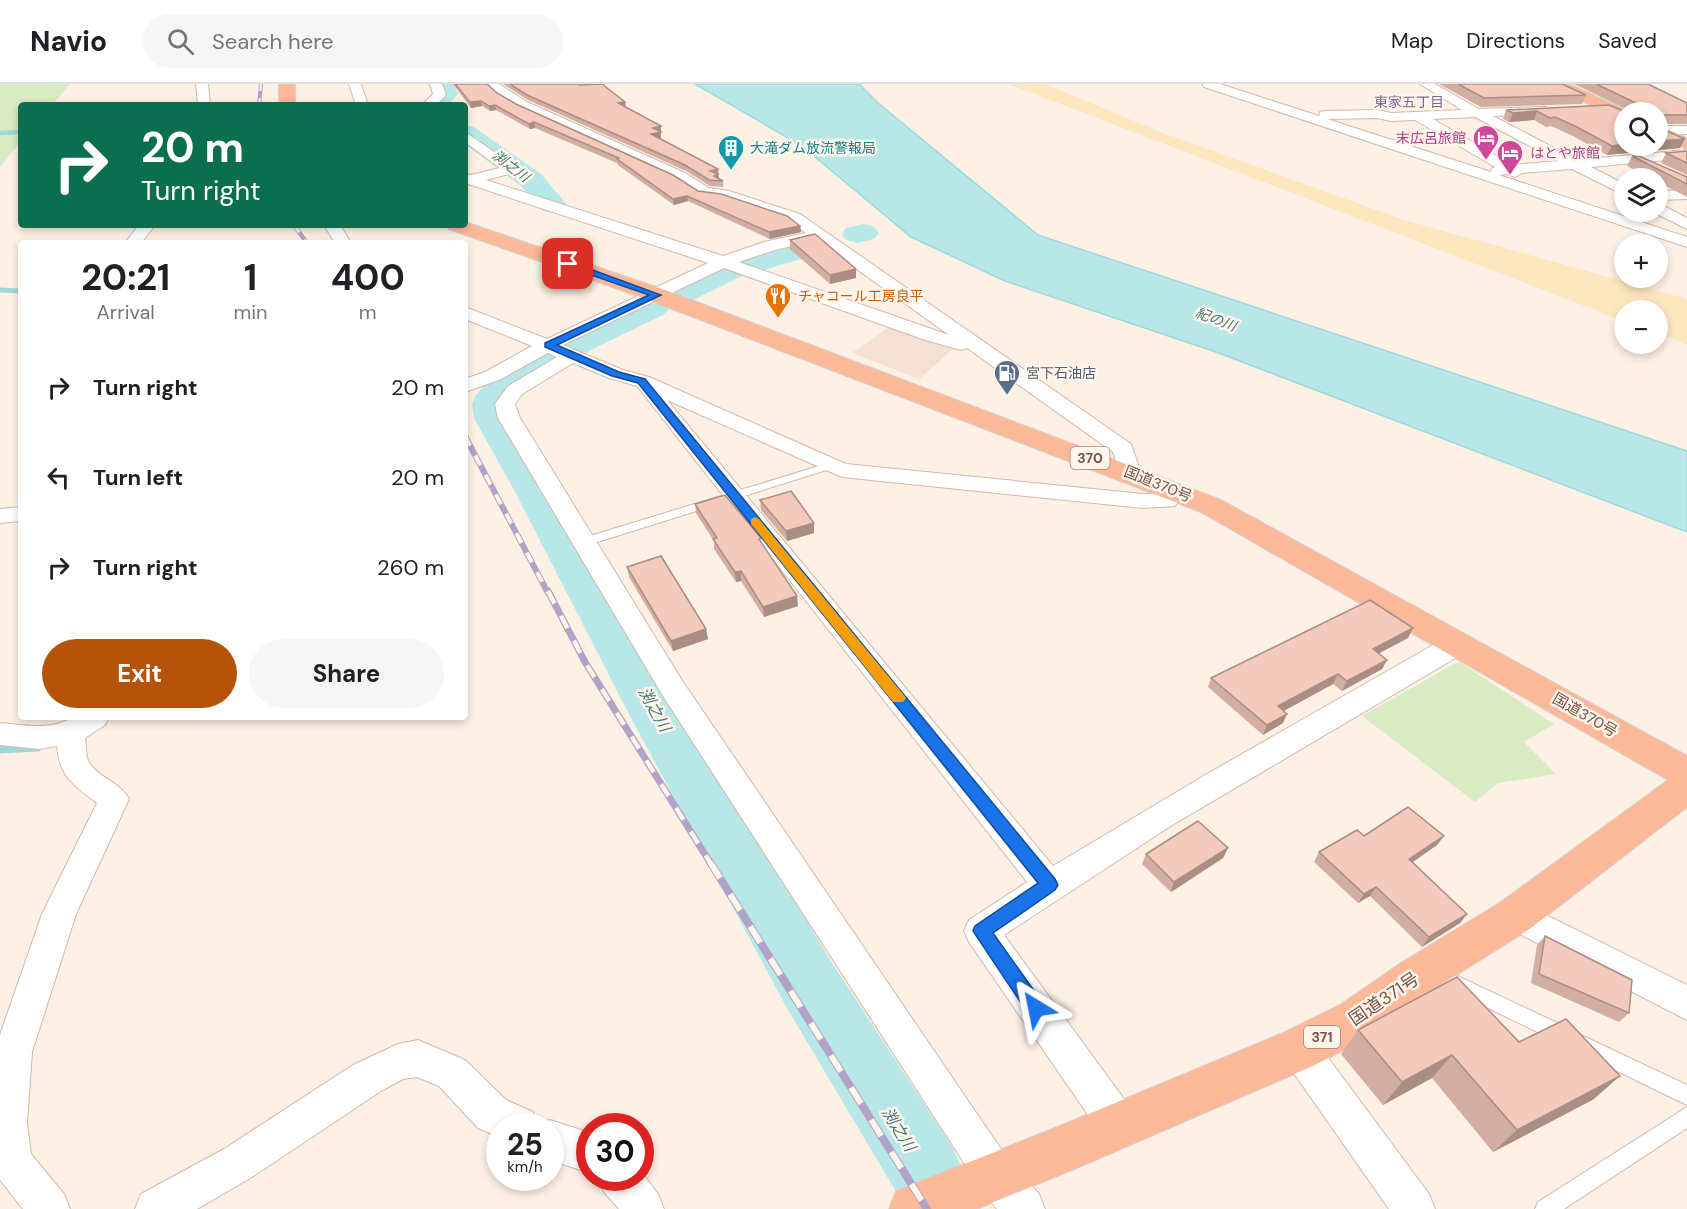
<!DOCTYPE html>
<meta charset="utf-8">
<style>
:root{--surface:#fff;--page:#f6f6f6;--text:#202124;--muted:#757577;--line:#e0e0e0;--accent:#b45309}
body{margin:0;font-family:"DM Sans","Noto Sans JP",sans-serif;background:var(--page);color:var(--text);height:100vh;display:flex;flex-direction:column;font-size:22px;white-space:nowrap}
*{box-sizing:border-box;margin:0}
p{font-size:20px;color:var(--muted)}
.icon{flex:none;width:33px;height:33px;fill:none;stroke:currentColor;stroke-width:2;stroke-linecap:round;stroke-linejoin:round}
.map{position:relative;flex:1;overflow:hidden}
.drawer{position:absolute;left:18px;top:156px;width:450px;height:480px;display:flex;flex-direction:column;background:var(--surface);border-radius:6px;box-shadow:0 3px 9px #0003}
.drawer>*{flex:none}
.guide{position:absolute;left:18px;top:18px;width:450px;height:126px;border-radius:6px;box-shadow:0 3px 9px #0003;background:#0b6e4f;color:#fff;overflow:hidden}
.buttons{position:absolute;left:1614px;top:18px;display:grid;gap:12px}
.buttons a{display:grid;place-items:center;width:54px;height:54px;border-radius:50%;background:var(--surface);box-shadow:0 3px 9px #0003;font-size:30px}
.speed{position:absolute;left:486px;top:1029px;display:flex;gap:12px;font-size:30px;font-weight:700;text-align:center}
.speed>*{display:grid;place-content:center;width:78px;height:78px;border-radius:50%;background:var(--surface);box-shadow:0 3px 9px #0003;line-height:1}
.speed small{font-size:15px;font-weight:400}
.speed .limit{border:9px solid #d22;background:#fff;color:#111}
.pin{position:absolute;display:grid;place-items:center;width:51px;height:51px;color:#fff;margin:-26px;border-radius:12px;box-shadow:0 3px 9px #0006}
.me{position:absolute;width:66px;margin:-33px;rotate:325deg;stroke-linejoin:round;filter:drop-shadow(0 0 4px #0008)}
.turn{display:flex;align-items:center;gap:21px;height:126px;padding:0 24px;font-size:27px}
.turn .icon{width:78px;height:78px;stroke-width:2.5}
.turn b{display:block;font-size:42px;line-height:51px}
.eta{display:flex;justify-content:space-evenly;align-items:center;height:102px;text-align:center}
.eta b{font-size:36px;font-weight:700;line-height:42px}
.primary-button{display:flex;gap:12px;margin-top:auto;padding:12px 24px}
.primary-button a{flex:1;height:69px;border-radius:36px;background:var(--accent);color:#fff;font-size:24px;font-weight:700;line-height:69px;text-align:center}
.primary-button a+a{background:var(--page);color:var(--text)}
ul{padding:0;list-style:none}
li{display:flex;align-items:center;gap:18px;height:90px;padding:0 24px}
li div{flex:1}
li b{display:block;font-size:22px}
li em{font-style:normal}
header{display:flex;align-items:center;gap:36px;box-sizing:border-box;height:84px;padding:0 30px;background:var(--surface);border-bottom:2px solid var(--line)}
header strong{font-size:28px}
nav{display:flex;gap:33px;margin-inline-start:auto;font-size:21px}
.search{width:420px;height:54px;background:var(--page);display:flex;align-items:center;gap:15px;box-sizing:border-box;padding:0 21px;border-radius:33px;color:var(--muted);font-size:22px}
.map>svg:first-child{display:block}
</style>
<header>
<strong>Navio</strong>
<div class="search"><svg class="icon" aria-label="search" viewBox="0 0 24 24"><circle cx="10" cy="10" r="6"/><path d="M15 15l6 6"/></svg>Search here</div>
<nav><a>Map</a><a>Directions</a><a>Saved</a></nav>
</header>
<div class="map">
<svg width="1687" height="1125" viewBox="0 0 1687 1125">
<rect width="100%" height="100%" fill="#fdf0e4"/>
<polygon fill="#f5e1d3" points="892,241 957,261 919,295 852,269"/>
<g fill="#d8ebc2">
<polygon points="0,0 70,0 52,21 21,21 21,57 0,83"/>
<polygon points="1461,579 1554,640 1524,658 1556,690 1498,699 1475,718 1362,632 1454,580"/>
</g>
<polygon fill="#fde7be" points="1009,0 1045,0 1163,49 1404,136 1687,215 1687,261 1658,249 1658,226 1624,226 1624,237"/>
<polygon fill="#b8e7e7" stroke="#9ed8da" stroke-width="1.5" points="695,0 859,0 878,19 1038,151 1687,367 1687,448 1216,268 1005,197 911,153 802,62"/>
<g fill="none" stroke-linecap="round" stroke-linejoin="round">
<polyline stroke="#9ed8da" stroke-width="4.5" points="0,49 21,48"/>
<polyline stroke="#9ed8da" stroke-width="5" points="0,206 21,207"/>
<polyline stroke="#9ed8da" stroke-width="9" points="0,665 38,663"/>
<g fill="#b8e7e7" fill-rule="evenodd">
<polygon points="431,0 453,0 458,10 448,21 422,21 435,8"/>
<polygon points="465,41 474,43 541,90 567,121 563,127 553,129 543,127 521,102 465,60"/>
<polygon points="864,140 874,143 879,149 874,155 857,159 846,156 842,150 846,144"/>
<polygon points="819,151 830,154 834,160 830,166 740,193 693,216 681,219 669,216 665,209 669,202 718,179"/>
<path d="M653,213L665,216L670,223L665,230C637,244 517,298 510,321L513,336L556,406L676,620L834,882L953,1064L964,1090L953,1116C929,1125 925,1125 901,1116L788,926L631,634L514,406L475,336L472,321L475,312L491,294L518,276L641,216Z"/>
</g>
<g stroke="#d1b8ad" stroke-width="2">
<g id="service">
<polygon points="832,378 836,379 836,383 588,461 580,461 578,458 580,455"/>
<polygon points="1432,880 1570,945 1572,951 1570,957 1563,960 1556,957 1426,894 1423,888 1426,882"/>
<polygon points="1583,952 1687,1001 1687,1021 1576,967 1574,961 1576,955"/>
<polygon points="1687,1023 1687,1044 1564,1125 1535,1125 1538,1118"/>
</g>
</g>
<g stroke="#d1b8ad" stroke-width="2">
<g id="minor">
<polygon points="196,0 208,0 210,21 198,21"/>
<polygon points="349,0 361,0 368,21 356,21"/>
<polygon points="430,0 442,0 446,11 436,21 422,21 433,10"/>
<path d="M486,0H499L527,18L685,89L709,104L729,107L800,130L1131,360L1141,389L1138,394L1130,396L1122,394L1113,368L967,264L961,266L925,256L724,184L563,261L623,286L649,293L846,380L1143,410H1160L1166,402L1174,400L1182,402L1185,407L1175,422L1143,424L842,393L667,316L1053,782L1207,690L1449,552L1459,550L1469,552L1472,559L1469,566L1169,743L1004,851L1132,1026L1138,1040L1132,1054L1118,1060L1104,1054L969,858L964,847L969,836L1027,798L637,302L609,294L573,279L522,310L515,320L520,334L683,598L1009,1077L1039,1110L1045,1125H997L981,1105L663,612L498,334L495,320L508,302L557,273L548,269L499,296L465,308V295L485,288L532,262L465,235V223L547,255L708,179L465,99V90L471,91L500,84L465,58V48L519,85L517,88L486,96L723,172L764,158L806,149L788,136L722,114L700,111L675,95L518,23L499,12ZM816,156L949,251L739,178L775,166Z"/>
<path d="M1202,0H1220L1319,32L1320,28L1325,27L1377,26L1391,29L1462,26L1420,0H1435L1479,25L1546,23L1547,26L1546,29L1541,30L1493,32L1577,76L1687,66V74L1591,83L1624,100V111L1572,85L1522,89L1515,93L1507,90L1499,91L1687,153V163L1204,3ZM1475,33L1558,77L1512,81L1433,35ZM1377,34L1391,37L1415,36L1495,83L1492,84L1491,88L1327,35Z"/>
<rect x="1658" y="42" width="29" height="8"/>
<polygon points="1687,105 1687,115 1658,116 1658,108"/>
<polygon points="1658,119 1687,134 1687,145 1653,128 1658,128"/>
<polygon points="139,141 155,141 141,159 125,159"/>
<polygon points="324,141 340,141 351,159 335,159"/>
<polygon points="21,423 21,437 0,439 0,425"/>
<path d="M73,633H109L105,641L85,654C86,660 86,668 87,674C93,692 121,698 129,715L76,830L32,968L27,1039L31,1070L64,1110L70,1125H23L0,1096V951L42,830L97,719C74,702 59,692 57,662L39,665L0,661V639C25,641 51,647 73,633Z"/>
<polygon points="1516,816 1687,901 1687,936 1504,842 1499,831 1504,820"/>
<polygon points="1299,947 1312,952 1429,1110 1435,1125 1389,1125 1286,978 1280,965 1286,952"/>
<polygon points="418,956 465,976 506,1016 533,1028 538,1041 550,1036 590,1049 590,1089 550,1076 550,1042 500,1042 500,1053 478,1044 439,1002 417,993 403,995 381,1007 252,1093 197,1125 135,1125 141,1110 224,1065 353,981 398,960"/>
<polygon points="640,1086 658,1110 664,1125 619,1125 604,1108 598,1094 640,1094"/>
</g>
</g>
<g stroke="#d9cfcc" stroke-width="2">
<g id="trunk">
<rect x="279" y="0" width="16" height="21"/>
<polygon points="1549,0 1569,0 1630,28 1624,28 1624,36 1618,34 1552,3"/>
<polygon points="1658,41 1687,54 1687,65 1658,52"/>
<polygon points="465,138 665,206 1221,416 1687,672 1687,723 1531,844 1431,907 1372,951 1315,981 1079,1083 977,1125 889,1125 896,1107 1060,1042 1283,949 1340,921 1401,879 1501,818 1668,696 1201,428 649,216 449,145 446,141 465,141"/>
</g>
</g>
<use href="#service" fill="#fff" fill-rule="evenodd"/>
<use href="#minor" fill="#fff" fill-rule="evenodd"/>
<use href="#trunk" fill="#fcb99a" fill-rule="evenodd"/>
<g stroke="#b1a2c7" stroke-width="4">
<polyline id="rail-far4" points="259,21 261,0"/>
</g>
<g stroke="#b1a2c7" stroke-width="4.5">
<polyline id="rail-far3" points="294,141 307,159"/>
</g>
<g stroke="#b1a2c7" stroke-width="6">
<polyline id="rail-far2" points="465,352 548,509"/>
</g>
<g stroke="#b1a2c7" stroke-width="7">
<polyline id="rail-far1" points="548,507 585,578 711,780"/>
</g>
<g stroke="#b1a2c7" stroke-width="8">
<polyline id="rail" points="710,778 927,1125"/>
</g>
<use href="#rail-far4" stroke="#fff5eb" stroke-width="2" stroke-dasharray="7" stroke-linecap="butt"/>
<use href="#rail-far3" stroke="#fff5eb" stroke-width="3" stroke-dasharray="9" stroke-linecap="butt"/>
<use href="#rail-far2" stroke="#fff5eb" stroke-width="4" stroke-dasharray="11" stroke-linecap="butt"/>
<use href="#rail-far1" stroke="#fff5eb" stroke-width="4.5" stroke-dasharray="14" stroke-linecap="butt"/>
<use href="#rail" stroke="#fff5eb" stroke-width="6" stroke-dasharray="19" stroke-linecap="butt"/>
</g>
<g fill="#d1aea1">
<polygon points="453,0 487,0 497,9 516,20 698,107 800,142 801,148 770,155 688,117 674,121 618,81 617,79 535,44 530,45 496,26 490,27 482,22 471,24"/>
<polygon points="503,0 578,0 625,23 661,47 660,48 661,54 659,54 718,85 718,94 723,97 723,103 710,102 686,87 528,16"/>
<polygon points="1439,0 1562,0 1586,11 1582,20 1481,23"/>
<polygon points="1574,0 1648,0 1687,19 1687,40 1661,40 1662,45 1680,64 1607,71 1573,52 1551,42 1546,43 1534,36 1509,38 1503,35 1506,26 1609,21 1624,62 1658,28 1627,28 1628,26"/>
<polygon points="1687,67 1687,91 1661,79 1666,69"/>
<polygon points="1632,72 1687,93 1687,113 1658,98 1658,94 1651,94 1627,82"/>
<polygon points="790,156 856,185 856,194 830,200 790,165"/>
<polygon points="760,416 814,449 787,457 761,426"/>
<polygon points="695,420 761,459 798,522 764,533 741,497 736,498 714,465 714,457 696,429"/>
<polygon points="627,483 706,545 708,555 673,567 629,493"/>
<polygon points="1413,544 1408,554 1378,570 1387,576 1382,585 1342,607 1333,600 1284,627 1283,639 1263,651 1208,603 1211,594"/>
<polygon points="1364,752 1437,761 1412,778 1467,830 1460,839 1422,863 1370,812 1358,819 1314,778 1319,768"/>
<polygon points="1228,764 1223,774 1171,808 1142,780 1146,770"/>
<polygon points="1545,852 1629,929 1619,938 1531,899 1537,861"/>
<polygon points="1358,946 1519,958 1594,1015 1493,1068 1432,994 1383,1021 1341,970"/>
</g>
<g fill="#aa8d83">
<polygon points="481,17 482,22 471,24 470,18"/>
<polygon points="625,18 626,23 618,19"/>
<polygon points="495,21 496,26 490,27 489,22"/>
<polygon points="1537,27 1534,36 1509,38 1513,29"/>
<polygon points="534,38 535,44 530,45 529,40"/>
<polygon points="661,42 661,47 654,49 653,44"/>
<polygon points="661,48 661,54 652,56 651,50"/>
<polygon points="1685,55 1680,64 1607,71 1612,62 1624,60 1624,62 1658,62 1658,57"/>
<polygon points="718,85 719,96 710,87"/>
<polygon points="687,112 688,117 674,121 673,115"/>
<polygon points="800,142 801,148 770,155 769,148"/>
<polygon points="856,185 856,194 830,200 830,191"/>
<polygon points="814,439 814,449 787,457 786,447"/>
<polygon points="741,487 741,497 736,498 735,488"/>
<polygon points="797,512 798,522 764,533 763,523"/>
<polygon points="1413,544 1408,554 1368,575 1373,565"/>
<polygon points="706,545 708,555 673,567 671,557"/>
<polygon points="1387,576 1382,585 1342,607 1347,597"/>
<polygon points="1338,590 1333,600 1274,632 1278,622"/>
<polygon points="1287,630 1283,639 1263,651 1267,641"/>
<polygon points="1444,752 1437,761 1403,785 1409,775"/>
<polygon points="1228,764 1223,774 1171,808 1174,798"/>
<polygon points="1376,803 1370,812 1358,819 1364,810"/>
<polygon points="1467,830 1460,839 1422,863 1429,853"/>
<polygon points="1452,971 1432,994 1383,1021 1402,998"/>
<polygon points="1620,992 1594,1015 1493,1068 1517,1046"/>
</g>
<g fill="#f3cabb" stroke="#aa8d83" stroke-width="1.5">
<polygon points="455,0 487,0 497,9 516,20 673,91 698,107 721,110 787,132 800,142 769,148 687,112 673,115 617,75 619,74 534,38 529,40 495,21 489,22 481,17 470,18"/>
<polygon points="510,0 578,0 579,1 602,0 625,18 618,19 661,42 653,44 661,48 651,50 718,85 710,87 718,90 714,92 723,97 709,96 685,81 527,11"/>
<polygon points="1458,0 1562,0 1586,11 1484,14"/>
<polygon points="1596,0 1648,0 1687,19 1687,31 1661,31 1662,45 1685,55 1658,57 1658,28 1628,28 1631,27 1631,21 1636,19"/>
<polygon points="1609,21 1626,28 1624,28 1624,60 1612,62 1577,43 1555,33 1550,34 1537,27 1513,29 1506,26"/>
<polygon points="1687,67 1687,79 1666,69"/>
<polygon points="1632,72 1639,72 1687,93 1687,100"/>
<polygon points="815,150 856,185 830,191 790,156"/>
<polygon points="791,407 814,439 786,447 760,416"/>
<polygon points="725,411 761,454 759,455 797,512 763,523 741,487 735,488 713,455 717,454 695,420"/>
<polygon points="661,472 706,545 671,557 627,483"/>
<polygon points="1370,516 1413,544 1373,565 1387,576 1347,597 1338,590 1278,622 1287,630 1267,641 1211,594"/>
<polygon points="1408,723 1444,752 1409,775 1467,830 1429,853 1376,803 1364,810 1319,768 1357,746 1364,752"/>
<polygon points="1198,737 1228,764 1174,798 1146,770"/>
<polygon points="1545,852 1632,896 1629,929 1539,890"/>
<polygon points="1457,893 1519,958 1566,935 1620,992 1517,1046 1452,971 1402,998 1358,946"/>
</g>
<polygon fill="#1a73e8" stroke="#114b97" stroke-width="1.5" points="565,178 571,178 661,211 557,261 619,288 645,295 1055,795 1058,801 1055,806 993,849 1042,918 1045,924 1042,931 1036,933 1029,931 973,847 975,842 1038,799 638,299 612,292 545,263 545,259 649,211 565,182"/>
<polygon fill="#f59e0b" points="755,433 759,435 903,610 906,614 903,618 893,618 751,440 751,435"/>
<defs>
<g id="hotel-pin" transform="scale(1.35)"><path d="M0 17L-7.5 6A9.5 9.5 0 1 1 7.5 6Z" fill="#d1479c" stroke="#fff5eb"/><path d="M-6-4.5h1.5V1H6V5H4.5V3h-9V5H-6ZM-4 0a1.8 1.8 0 1 1 3.6 0ZM.5 0V-2.5h3Q6-2.5 6 0Z" fill="#fff"/></g>
<g id="building-pin" transform="scale(1.35)"><path d="M0 17L-7.5 6A9.5 9.5 0 1 1 7.5 6Z" fill="#0f9aa8" stroke="#fff5eb"/><path d="M-4-6H4V6H1V3H-1V6H-4ZM-2.5-4.3h1.7v1.8h-1.7ZM.8-4.3h1.7v1.8H.8ZM-2.5-1h1.7V.8h-1.7ZM.8-1h1.7V.8H.8Z" fill="#fff"/></g>
<g id="restaurant-pin" transform="scale(1.35)"><path d="M0 17L-7.5 6A9.5 9.5 0 1 1 7.5 6Z" fill="#e8710a" stroke="#fff5eb"/><path d="M-5-6h1v4h1v-4h1v4h1v-4h1v5L-1.5 .5V6h-2V.5L-5-1ZM5-6V6H3V1.5H1.5Q1.5-4 5-6Z" fill="#fff"/></g>
<g id="fuel-pin" transform="scale(1.35)"><path d="M0 17L-7.5 6A9.5 9.5 0 1 1 7.5 6Z" fill="#5c6f8a" stroke="#fff5eb"/><path d="M-5.5-6h7V0h2V4h1.3V-2.5L3-4.5l.8-.8L6-3V5H2.5V1h-1V6h-7ZM-4.2-4.7v3.2H.2V-4.7Z" fill="#fff"/></g>
</defs>
<g fill-rule="evenodd">
<use href="#hotel-pin" x="1486" y="54"/>
<use href="#building-pin" x="731" y="64"/>
<use href="#hotel-pin" x="1510" y="69"/>
<use href="#restaurant-pin" x="778" y="212"/>
<use href="#fuel-pin" x="1007" y="289"/>
</g>
<g text-anchor="middle" stroke-width="5" stroke-linejoin="round" paint-order="stroke">
<g font-size="14" fill="#81649b" stroke="#fff5eb">
<text x="1409" y="23">東家五丁目</text>
</g>
<g font-size="14" fill="#b23c85" stroke="#fff5eb" text-anchor="end">
<text x="1466" y="59">末広呂旅館</text>
<text x="1530" y="74" text-anchor="start">はとや旅館</text>
</g>
<g font-size="14" fill="#0d838f" stroke="#fff5eb" text-anchor="start">
<text x="750" y="69">大滝ダム放流警報局</text>
</g>
<g font-size="14" font-style="italic" fill="#3c7b7c" stroke="#fff5eb">
<text transform="translate(511 82) rotate(37)" y="5">渕之川</text>
<text transform="translate(1216 235) rotate(21)" y="5">紀の川</text>
</g>
<g font-size="14" fill="#c56008" stroke="#fff5eb" text-anchor="start">
<text x="798" y="217">チャコール工房良平</text>
</g>
<g font-size="14" fill="#4e5e75" stroke="#fff5eb" text-anchor="start">
<text x="1026" y="294">宮下石油店</text>
</g>
<g fill="#fff5eb" stroke="#a0847a" stroke-width="1.5">
<rect x="1070.5" y="363" width="39" height="22" rx="4.5"/>
<rect x="1304" y="942" width="36" height="22" rx="4.5"/>
</g>
<g font-size="14" font-weight="bold" fill="#775349">
<text x="1090" y="379">370</text>
<text x="1322" y="958">371</text>
</g>
<g font-size="15" fill="#775349" stroke="#fff5eb">
<text transform="translate(1158 400) rotate(22)" y="5">国道370号</text>
<text transform="translate(1585 631) rotate(30)" y="5">国道370号</text>
</g>
<g font-size="16" font-style="italic" fill="#3c7b7c" stroke="#fff5eb">
<text transform="translate(655 625) rotate(61)" y="6">渕之川</text>
<text transform="translate(899 1045) rotate(58)" y="6">渕之川</text>
</g>
<g font-size="18" fill="#775349" stroke="#fff5eb">
<text transform="translate(1384 915) rotate(-34)" y="6">国道371号</text>
</g>
</g>
</svg>
<div class="buttons">
<a><svg class="icon" aria-label="search" viewBox="0 0 24 24"><circle cx="10" cy="10" r="6"/><path d="M15 15l6 6"/></svg></a>
<a><svg class="icon" aria-label="layers" viewBox="0 0 24 24"><path d="M12 4l9 5-9 5-9-5zM3 14l9 5 9-5"/></svg></a>
<a>+</a>
<a>−</a>
</div>
<div class="speed"><div>25<small>km/h</small></div><div class="limit">30</div></div>
<div class="pin" style="left:568px;top:180px;background:#d93025"><svg class="icon" aria-label="arrive" viewBox="0 0 24 24"><path d="M6 21V4h12l-3 4 3 4H6"/></svg></div>
<svg class="me" style="left:1036px;top:924px" viewBox="-20 -20 40 40"><path d="M0-17L14 15 0 8-14 15z" fill="#1a73e8" stroke="#fff" stroke-width="4"/></svg>
<div class="guide">
<div class="turn"><svg class="icon" aria-label="right" viewBox="0 0 24 24"><path d="M7 20v-9h11M14 6l5 5-5 5"/></svg><div><b>20 m</b>Turn right</div></div>
</div>
<section class="drawer">
<div class="eta">
<div><b>20:21</b><p>Arrival</p></div>
<div><b>1</b><p>min</p></div>
<div><b>400</b><p>m</p></div>
</div>
<ul>
<li><svg class="icon" aria-label="right" viewBox="0 0 24 24"><path d="M7 20v-9h11M14 6l5 5-5 5"/></svg><div><b>Turn right</b></div><em>20 m</em></li>
<li><svg class="icon" aria-label="left" viewBox="0 0 24 24"><path d="M17 20v-9H6M10 6l-5 5 5 5"/></svg><div><b>Turn left</b></div><em>20 m</em></li>
<li><svg class="icon" aria-label="right" viewBox="0 0 24 24"><path d="M7 20v-9h11M14 6l5 5-5 5"/></svg><div><b>Turn right</b></div><em>260 m</em></li>
</ul>
<div class="primary-button"><a>Exit</a><a>Share</a></div>
</section>
</div>
